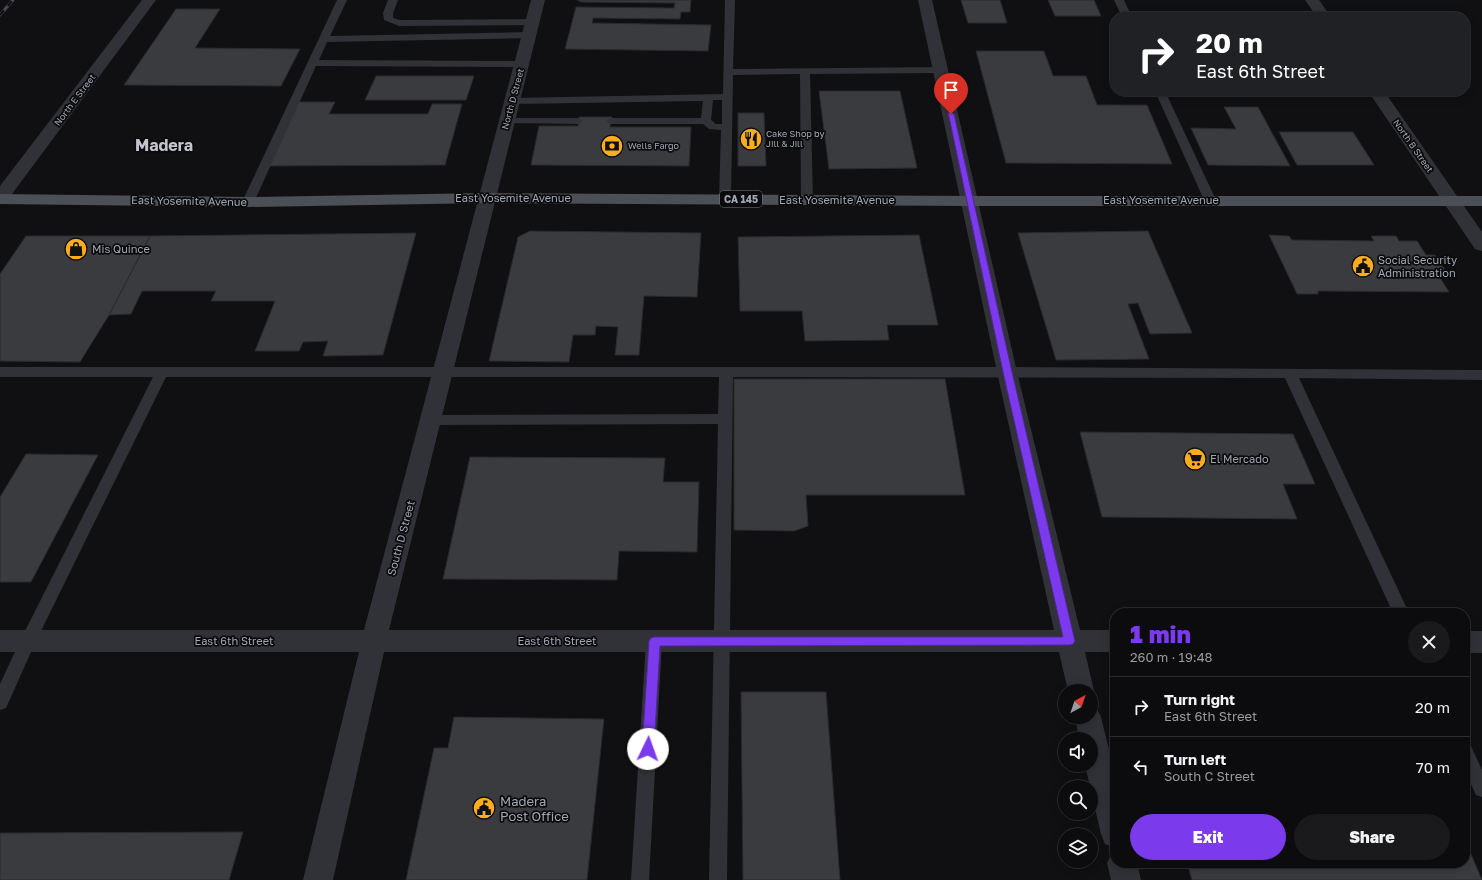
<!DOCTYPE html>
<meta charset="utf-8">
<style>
:root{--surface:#0c0c0e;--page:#1a1a1c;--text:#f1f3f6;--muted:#9a9b9e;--line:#2c2c2e;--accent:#7c3aed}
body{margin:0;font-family:"Golos Text",sans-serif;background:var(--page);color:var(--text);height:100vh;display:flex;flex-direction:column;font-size:15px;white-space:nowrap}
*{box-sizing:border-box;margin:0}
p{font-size:13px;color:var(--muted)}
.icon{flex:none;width:22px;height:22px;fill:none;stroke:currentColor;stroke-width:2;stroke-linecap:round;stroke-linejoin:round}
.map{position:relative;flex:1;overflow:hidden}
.details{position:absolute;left:1110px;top:608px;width:360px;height:260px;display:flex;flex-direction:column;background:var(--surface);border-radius:16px;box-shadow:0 2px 10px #0003,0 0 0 1px var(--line)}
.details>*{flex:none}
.top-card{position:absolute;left:1110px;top:12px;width:360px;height:84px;border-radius:16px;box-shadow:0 2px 10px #0003,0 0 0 1px var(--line);background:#202124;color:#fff;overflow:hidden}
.needle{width:26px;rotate:40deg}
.controls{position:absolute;left:1058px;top:684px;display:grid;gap:8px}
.controls a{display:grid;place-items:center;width:40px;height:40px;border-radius:50%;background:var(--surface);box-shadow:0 2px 10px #0003,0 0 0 1px var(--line);font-size:20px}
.pin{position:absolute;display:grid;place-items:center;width:34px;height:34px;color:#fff;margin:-41px -17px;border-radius:50% 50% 50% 0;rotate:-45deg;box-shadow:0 0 4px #0007}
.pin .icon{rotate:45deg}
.me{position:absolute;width:44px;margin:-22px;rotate:3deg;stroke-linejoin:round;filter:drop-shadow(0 0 3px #0008)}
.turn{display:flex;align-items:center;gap:14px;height:84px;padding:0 20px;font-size:18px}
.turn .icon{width:52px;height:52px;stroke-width:2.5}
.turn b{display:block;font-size:28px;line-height:34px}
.round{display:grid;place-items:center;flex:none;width:42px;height:42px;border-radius:21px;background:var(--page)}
.overview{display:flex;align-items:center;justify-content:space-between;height:68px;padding:0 20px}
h1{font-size:24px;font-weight:800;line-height:30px;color:var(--accent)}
.action{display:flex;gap:8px;margin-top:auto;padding:8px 20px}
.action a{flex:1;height:46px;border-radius:24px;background:var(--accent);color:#fff;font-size:16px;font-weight:800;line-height:46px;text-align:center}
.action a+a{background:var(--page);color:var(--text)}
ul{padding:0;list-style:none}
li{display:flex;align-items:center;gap:12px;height:60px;padding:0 20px;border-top:1px solid var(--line)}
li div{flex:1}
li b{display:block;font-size:15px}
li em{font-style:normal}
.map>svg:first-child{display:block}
</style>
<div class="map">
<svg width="1482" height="880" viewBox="0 0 1482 880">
<rect width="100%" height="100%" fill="#101012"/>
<g fill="#3a3b3f" stroke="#2a2a2e">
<polygon points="577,0 691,0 690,12 681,12 680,19 593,18 592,23 711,25 708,51 565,49 576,7 674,8 675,3 581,2"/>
<polygon points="961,0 1000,0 1007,23 968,23"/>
<polygon points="1048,0 1094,0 1101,16 1055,16"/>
<polygon points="176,9 220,9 195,48 300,49 281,86 124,85"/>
<polygon points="976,51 1044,51 1053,76 1086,76 1097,105 1147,105 1172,164 1006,163"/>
<polygon points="376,76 474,76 466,100 365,100"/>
<polygon points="819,91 900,91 917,168 829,169"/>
<polygon points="296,102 335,102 329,114 428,114 432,104 462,104 445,165 268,166"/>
<polygon points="1224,107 1258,107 1290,166 1208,165 1191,128 1236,129"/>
<polygon points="738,113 764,113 766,166 738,166"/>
<polygon points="579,117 612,117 610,127 691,127 689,166 531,165 539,126 578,126"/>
<polygon points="1279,132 1353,132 1374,165 1297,165"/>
<polygon points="530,231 701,233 697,297 644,296 639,355 615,355 618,327 596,326 595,335 573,335 569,362 489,361 518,237"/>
<polygon points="1148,231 1192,333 1150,334 1138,303 1128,304 1149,359 1056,360 1018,233"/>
<polygon points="416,233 383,355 323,356 328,341 303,342 299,351 255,351 275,301 211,301 216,291 142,291 131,314 109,315 150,236"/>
<polygon points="919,235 938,325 887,325 889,340 805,341 802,311 740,311 738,237"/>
<polygon points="1269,235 1289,236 1292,240 1374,241 1371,236 1396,236 1399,241 1417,241 1426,255 1435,255 1449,276 1439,276 1449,292 1318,291 1318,294 1297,294"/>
<polygon points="26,236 150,236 109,315 80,362 0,361 0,274"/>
<polygon points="734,379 945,379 965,495 806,495 808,526 794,531 734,530"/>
<polygon points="1080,432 1293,434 1315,484 1283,484 1297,519 1102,517"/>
<polygon points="26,454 98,455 31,582 0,582 0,497"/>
<polygon points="470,457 665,458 663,482 699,482 697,552 619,551 617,580 443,579"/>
<polygon points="741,692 826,692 840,880 743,880"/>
<polygon points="454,717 604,719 587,880 406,880 434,748 448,748"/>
<polygon points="243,832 229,880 0,880 0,833"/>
<polygon points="1465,840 1482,880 1192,880 1187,863 1465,863"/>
</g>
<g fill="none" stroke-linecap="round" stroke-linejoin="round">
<g fill="#313237" fill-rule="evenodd">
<polygon points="337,0 347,0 330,36 529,32 534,35 529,38 327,42 319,60 522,61 527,64 522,67 316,66 254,202 252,204 244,204 242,202"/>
<polygon points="388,0 398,0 393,13 393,18 400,20 532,19 537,22 532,25 399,26 384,20 383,13"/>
<path d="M725,0H735L733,69L941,67L946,70L941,73L810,74L813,200L807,203L801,200L800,74L733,75L731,199L725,202L719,199L721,130L709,129L703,124H611L606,121L611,118H701L703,101L512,104L507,101L512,98L723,94ZM713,100H722V124H716L711,120Z"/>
<polygon points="1114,0 1124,0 1132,17 1122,17"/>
<polygon points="1155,91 1165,91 1216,200 1214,202 1210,203 1204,200"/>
<polygon points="507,118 578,118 583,121 578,124 503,123 502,121 503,119"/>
<polygon points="0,367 1007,367 1482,370 1482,380 1299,378 1409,613 1393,613 1285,378 733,377 727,880 709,880 718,424 431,425 426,423 424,420 426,417 431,415 718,414 719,377 166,377 36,641 6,708 0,710 0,684 20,641 153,377 0,377"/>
<polygon points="654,634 660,636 662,641 649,880 631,880 646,641 648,636"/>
<polygon points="1465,744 1471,746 1482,770 1482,797 1476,795 1465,771"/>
</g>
<g fill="#313237" fill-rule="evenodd">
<polygon points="142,0 156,0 6,202 0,203 0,186"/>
<polygon points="531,0 545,0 389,630 1054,630 997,372 918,0 932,0 1017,372 1080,630 1115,630 1115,652 1085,652 1094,691 1091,698 1091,691 1068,691 1059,652 384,652 333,880 303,880 359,652 0,652 0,630 364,630"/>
<polygon points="1305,0 1319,0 1331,17 1317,17"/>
<polygon points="1368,91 1384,91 1482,232 1482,251 1475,249"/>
<rect x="1465" y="631" width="17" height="22"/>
<polygon points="1091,706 1097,709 1101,717 1115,774 1115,848 1105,844 1101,834 1085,765 1091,765 1091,739 1079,739 1075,717 1091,717"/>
<polygon points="1115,852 1115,863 1137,863 1141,880 1111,880 1107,863 1112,853"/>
</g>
<polygon fill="#4d4f56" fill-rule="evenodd" points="486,193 970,196 1482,196 1482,206 970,206 486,203 248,207 0,204 0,194 248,197"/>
<g stroke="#484a50" stroke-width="3">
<polyline id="rail" points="0,15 13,0"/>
</g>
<use href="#rail" stroke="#0b0b0d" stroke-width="2" stroke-dasharray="6" stroke-linecap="butt"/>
</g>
<polygon fill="#7c3aed" stroke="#51269a" points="948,112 954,114 1012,372 1075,641 1073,644 1070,645 660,646 654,749 652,753 648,754 644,753 642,749 649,641 651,638 654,637 1063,637 1003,372"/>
<defs>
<g id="restaurant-disc" transform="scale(1.15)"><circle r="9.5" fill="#fcad1e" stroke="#0b0b0d"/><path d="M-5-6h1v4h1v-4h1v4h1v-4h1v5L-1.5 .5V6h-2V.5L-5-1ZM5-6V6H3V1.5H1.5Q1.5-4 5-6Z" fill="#111"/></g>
<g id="bank-disc" transform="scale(1.15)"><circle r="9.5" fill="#fcad1e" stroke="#0b0b0d"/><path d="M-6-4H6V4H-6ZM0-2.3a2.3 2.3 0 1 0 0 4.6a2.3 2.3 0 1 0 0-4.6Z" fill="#111"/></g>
<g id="shop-disc" transform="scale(1.15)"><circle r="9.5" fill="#fcad1e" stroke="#0b0b0d"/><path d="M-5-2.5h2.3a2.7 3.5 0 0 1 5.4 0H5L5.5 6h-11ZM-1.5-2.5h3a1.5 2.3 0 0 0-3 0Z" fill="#111"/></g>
<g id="civic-disc" transform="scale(1.15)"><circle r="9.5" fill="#fcad1e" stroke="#0b0b0d"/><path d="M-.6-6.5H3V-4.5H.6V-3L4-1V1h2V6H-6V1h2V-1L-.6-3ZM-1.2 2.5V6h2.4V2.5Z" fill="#111"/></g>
<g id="supermarket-disc" transform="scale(1.15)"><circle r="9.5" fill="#fcad1e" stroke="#0b0b0d"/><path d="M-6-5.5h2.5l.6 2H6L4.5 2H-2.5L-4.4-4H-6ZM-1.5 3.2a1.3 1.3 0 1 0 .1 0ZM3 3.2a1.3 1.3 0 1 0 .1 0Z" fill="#111"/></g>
</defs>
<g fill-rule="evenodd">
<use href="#restaurant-disc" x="751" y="139"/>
<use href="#bank-disc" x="612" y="146"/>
<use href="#shop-disc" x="76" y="249"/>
<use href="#civic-disc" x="1363" y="266"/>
<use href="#supermarket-disc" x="1195" y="459"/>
<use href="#civic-disc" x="484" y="808"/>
</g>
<g text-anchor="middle" stroke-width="3.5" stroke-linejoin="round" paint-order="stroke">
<g font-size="9" fill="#a0a7b3" stroke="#0b0b0d">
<text transform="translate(513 99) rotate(-75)" y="3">North D Street</text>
<text transform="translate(75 100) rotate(-53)" y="3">North E Street</text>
<text transform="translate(1413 146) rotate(55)" y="3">North B Street</text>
</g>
<g font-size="9" fill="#a0a7b3" stroke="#0b0b0d" text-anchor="start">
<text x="766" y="137">Cake Shop by<tspan x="766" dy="10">Jill &amp; Jill</tspan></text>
<text x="628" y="149">Wells Fargo</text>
</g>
<rect fill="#0b0b0d" stroke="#737881" stroke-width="1" x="720" y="191" width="42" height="16" rx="3"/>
<g font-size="10" font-weight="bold" fill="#a0a7b3">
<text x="741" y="203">CA 145</text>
</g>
<g font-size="11" fill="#a0a7b3" stroke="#0b0b0d">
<text x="513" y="202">East Yosemite Avenue</text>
<text x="837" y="204">East Yosemite Avenue</text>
<text x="1161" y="204">East Yosemite Avenue</text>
<text transform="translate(189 201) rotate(1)" y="4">East Yosemite Avenue</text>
<text transform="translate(401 538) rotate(-75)" y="4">South D Street</text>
<text x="234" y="645">East 6th Street</text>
<text x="557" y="645">East 6th Street</text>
</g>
<g font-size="11" fill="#a0a7b3" stroke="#0b0b0d" text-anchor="start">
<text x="92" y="253">Mis Quince</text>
<text x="1378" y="264">Social Security<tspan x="1378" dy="13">Administration</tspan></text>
<text x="1210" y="463">El Mercado</text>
</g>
<g font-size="13" fill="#a0a7b3" stroke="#0b0b0d" text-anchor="start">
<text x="500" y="806">Madera<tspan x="500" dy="15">Post Office</tspan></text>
</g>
<g font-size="16" font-weight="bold" fill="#c2c5cf" stroke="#0b0b0d">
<text x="164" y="151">Madera</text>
</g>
</g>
</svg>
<div class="controls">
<a><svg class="needle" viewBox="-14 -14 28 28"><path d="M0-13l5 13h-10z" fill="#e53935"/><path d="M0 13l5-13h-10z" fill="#9a9b9e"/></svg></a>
<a><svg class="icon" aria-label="sound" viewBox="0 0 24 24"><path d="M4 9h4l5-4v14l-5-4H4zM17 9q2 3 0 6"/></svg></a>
<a><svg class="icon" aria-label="search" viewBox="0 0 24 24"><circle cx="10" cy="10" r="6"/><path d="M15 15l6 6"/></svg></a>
<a><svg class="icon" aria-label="layers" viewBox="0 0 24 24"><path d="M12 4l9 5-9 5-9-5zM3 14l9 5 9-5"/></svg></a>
</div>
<div class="pin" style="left:951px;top:114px;background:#d93025"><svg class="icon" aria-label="arrive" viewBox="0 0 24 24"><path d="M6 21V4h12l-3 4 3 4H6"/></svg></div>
<svg class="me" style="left:648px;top:749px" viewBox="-20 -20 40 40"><circle r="19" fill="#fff"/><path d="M0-13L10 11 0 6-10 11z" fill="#7c3aed"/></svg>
<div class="top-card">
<div class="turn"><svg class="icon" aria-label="right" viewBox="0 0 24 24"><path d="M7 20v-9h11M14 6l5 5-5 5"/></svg><div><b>20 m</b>East 6th Street</div></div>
</div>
<section class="details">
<div class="overview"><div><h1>1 min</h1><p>260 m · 19:48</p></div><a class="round"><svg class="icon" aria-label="close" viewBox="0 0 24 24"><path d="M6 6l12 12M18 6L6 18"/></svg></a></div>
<ul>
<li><svg class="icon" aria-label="right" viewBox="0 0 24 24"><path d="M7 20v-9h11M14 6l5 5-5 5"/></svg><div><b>Turn right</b><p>East 6th Street</p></div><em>20 m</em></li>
<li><svg class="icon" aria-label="left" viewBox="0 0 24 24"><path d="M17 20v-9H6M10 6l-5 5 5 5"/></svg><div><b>Turn left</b><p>South C Street</p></div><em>70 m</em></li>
</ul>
<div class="action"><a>Exit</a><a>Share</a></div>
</section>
</div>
